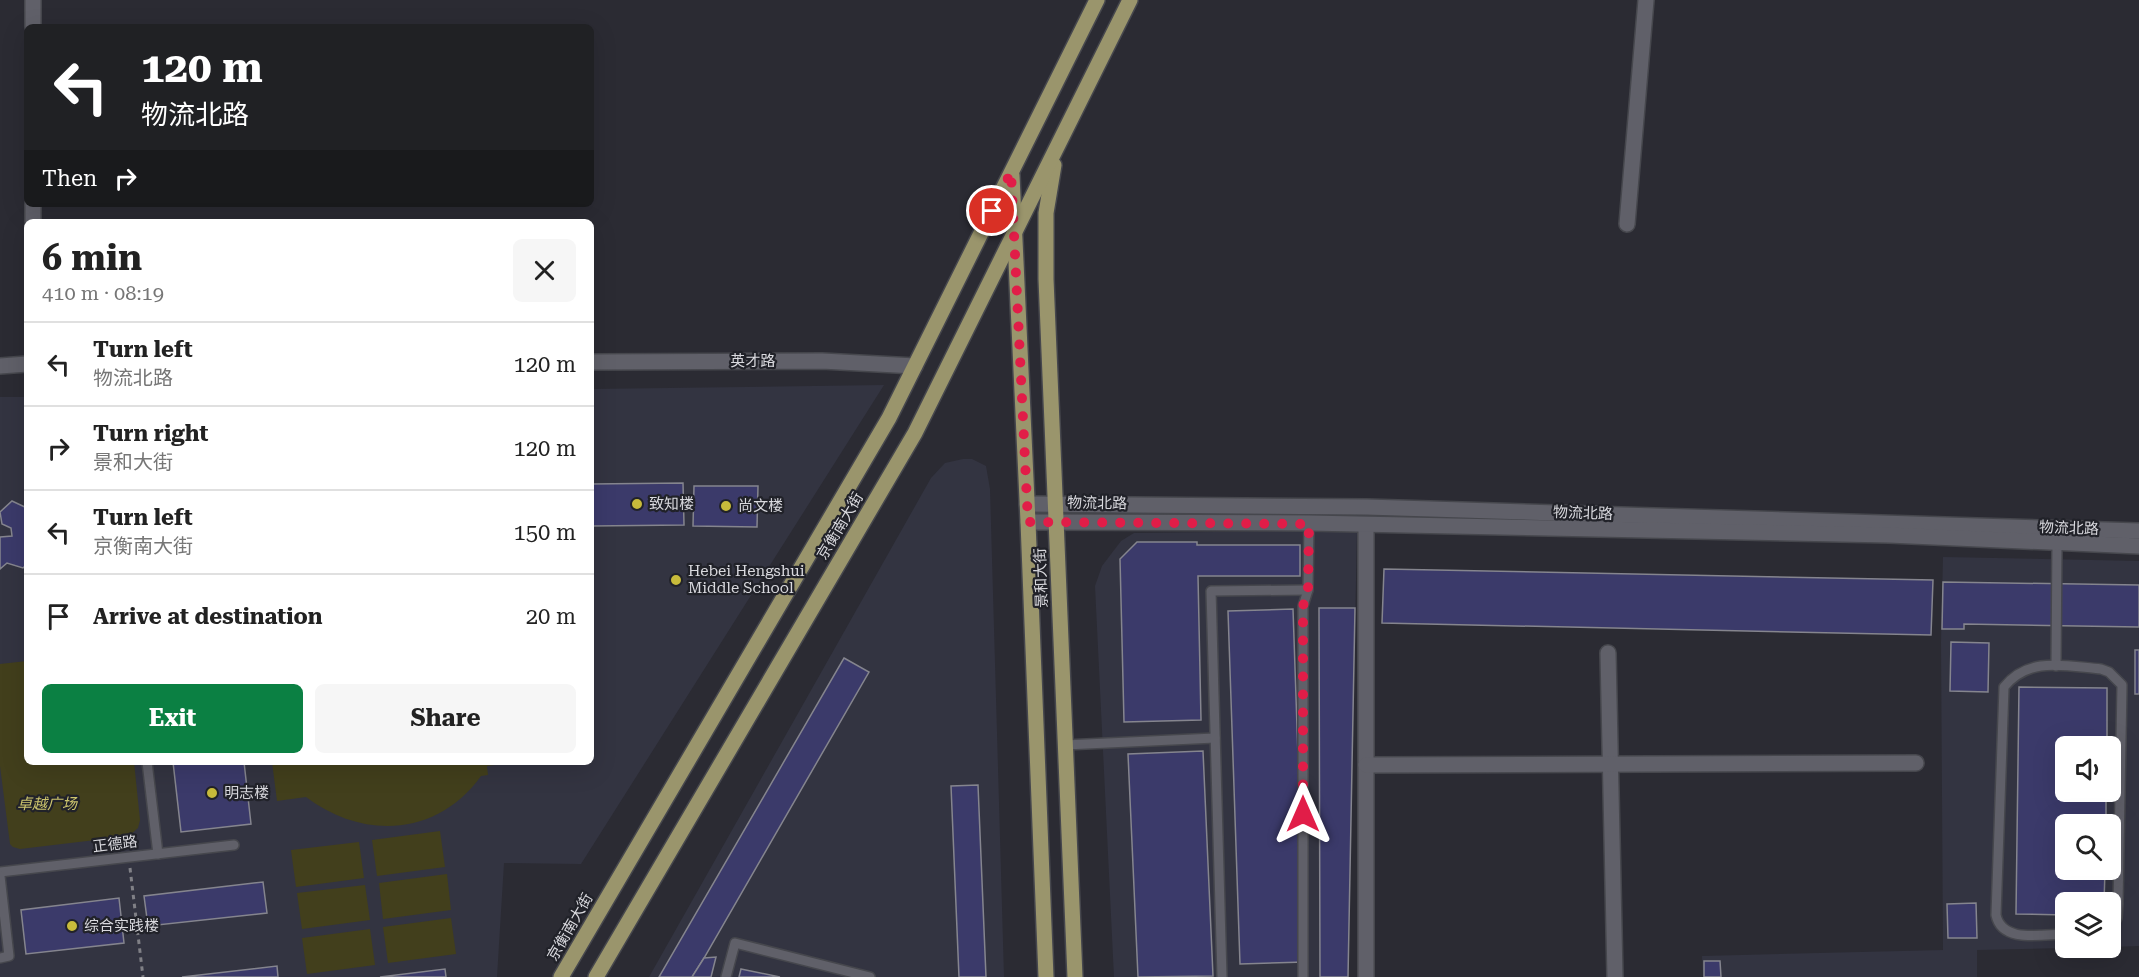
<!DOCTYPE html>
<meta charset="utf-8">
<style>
:root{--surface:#fff;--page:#f6f6f6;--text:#222;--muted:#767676;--line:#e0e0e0;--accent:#0b8043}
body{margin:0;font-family:"Roboto Serif","Noto Sans SC",serif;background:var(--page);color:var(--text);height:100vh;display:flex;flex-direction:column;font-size:22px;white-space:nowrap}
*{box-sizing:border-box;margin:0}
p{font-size:20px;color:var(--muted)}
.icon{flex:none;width:33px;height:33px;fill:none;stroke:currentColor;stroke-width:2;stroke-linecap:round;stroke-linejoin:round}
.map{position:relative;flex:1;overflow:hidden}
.details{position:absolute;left:24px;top:219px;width:570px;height:546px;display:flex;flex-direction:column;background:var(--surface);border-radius:9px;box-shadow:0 6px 24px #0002}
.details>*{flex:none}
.hud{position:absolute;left:24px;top:24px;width:570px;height:183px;border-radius:9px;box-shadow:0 6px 24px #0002;background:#202124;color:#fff;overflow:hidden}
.tools{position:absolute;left:2055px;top:736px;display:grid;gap:12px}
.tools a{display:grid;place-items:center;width:66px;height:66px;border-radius:9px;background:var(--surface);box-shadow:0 6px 24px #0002;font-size:30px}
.pin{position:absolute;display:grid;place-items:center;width:51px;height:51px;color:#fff;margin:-26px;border:3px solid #fff;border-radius:50%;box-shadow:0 2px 6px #0007}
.me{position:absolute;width:66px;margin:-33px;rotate:0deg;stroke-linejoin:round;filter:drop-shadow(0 0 4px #0008)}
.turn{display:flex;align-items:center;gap:21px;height:126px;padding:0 18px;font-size:27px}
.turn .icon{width:78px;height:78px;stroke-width:2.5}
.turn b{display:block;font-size:42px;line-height:51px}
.then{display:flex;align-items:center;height:57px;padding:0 18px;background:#0003;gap:12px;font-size:22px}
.round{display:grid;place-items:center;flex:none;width:63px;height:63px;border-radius:9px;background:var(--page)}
.summary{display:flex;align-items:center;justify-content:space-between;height:102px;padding:0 18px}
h1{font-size:36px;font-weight:700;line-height:45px}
.button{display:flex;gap:12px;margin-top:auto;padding:12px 18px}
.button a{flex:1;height:69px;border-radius:9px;background:var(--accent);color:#fff;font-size:24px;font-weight:700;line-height:69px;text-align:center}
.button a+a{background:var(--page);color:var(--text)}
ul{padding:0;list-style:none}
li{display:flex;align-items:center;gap:18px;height:84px;padding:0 18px;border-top:2px solid var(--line)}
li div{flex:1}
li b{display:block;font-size:22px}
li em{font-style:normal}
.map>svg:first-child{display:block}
</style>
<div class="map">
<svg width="2139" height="977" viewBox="0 0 2139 977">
<rect width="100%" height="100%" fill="#2b2b33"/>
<g fill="#333441" fill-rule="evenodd">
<polygon points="884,385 581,864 504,863 497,977 0,977 0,397 27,397 27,762 591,762 591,389"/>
<polygon points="963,459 972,459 986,466 990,489 1004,977 649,977 931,478 945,463"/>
<polygon points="1357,530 1348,977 1114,977 1095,586 1102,566 1121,541 1134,533"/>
<path d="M1943,557L2139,561V946L2111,947L2110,903H2066L2065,948L1977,950V977H1703L1702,956L1943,950L1941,642ZM2066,747H2110V792H2066ZM2066,825H2110V870H2066Z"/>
</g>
<g fill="#423f1c">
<polygon points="27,661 27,762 134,762 140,820 138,828 129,836 20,849 13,847 10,844 0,766 0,664"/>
<path d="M272,762H502V764L487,766L488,775L481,776C437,837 363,840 306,797L277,801Z"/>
<polygon points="440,831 445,867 377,876 372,840"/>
<polygon points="359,842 364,878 296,887 291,850"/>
<polygon points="447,874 451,910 383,919 379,883"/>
<polygon points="365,885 370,920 302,929 297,893"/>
<polygon points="451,918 456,954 388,963 383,927"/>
<polygon points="370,929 375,965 307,974 302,938"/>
</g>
<g fill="#3b3a6a" stroke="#85858e" stroke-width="1.5">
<polygon points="683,483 684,525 591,526 591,484"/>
<polygon points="694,486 758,486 757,527 693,526"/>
<polygon points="12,501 27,508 27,564 23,568 7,563 0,569 0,537 12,536 11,528 2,524 0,512"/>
<polygon points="1137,542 1197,542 1197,545 1300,545 1300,576 1198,576 1201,720 1124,722 1120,559"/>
<polygon points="1384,569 1933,580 1931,635 1382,623"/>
<polygon points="1943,582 2139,585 2139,627 1964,624 1964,629 1942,629"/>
<polygon points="1319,608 1355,608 1348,977 1320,977"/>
<polygon points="1293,609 1305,962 1240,964 1228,611"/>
<polygon points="1951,642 1989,643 1988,692 1950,691"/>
<rect x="2135" y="650" width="4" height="44"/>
<polygon points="844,658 869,672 704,958 692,977 659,977"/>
<polygon points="2019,687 2107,688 2107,747 2066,747 2066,792 2106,792 2106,825 2066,825 2066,870 2105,870 2104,903 2066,903 2066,915 2016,914"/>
<polygon points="1203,751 1213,976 1138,977 1128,754"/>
<polygon points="173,762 244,762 251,824 181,832"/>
<polygon points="978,785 986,977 959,977 951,786"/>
<polygon points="263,882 267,913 148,926 144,896"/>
<polygon points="119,898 124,943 26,954 21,910"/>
<polygon points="1976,903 1977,938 1948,938 1947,904"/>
<polygon points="716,957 711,977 692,977 704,958"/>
<polygon points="1704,961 1720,961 1721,977 1704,977"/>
<polygon points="277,966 278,977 182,977"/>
<polygon points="445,969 446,977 380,977"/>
<polygon points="741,969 780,977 739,977"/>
</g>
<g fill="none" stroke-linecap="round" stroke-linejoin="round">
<g stroke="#46474d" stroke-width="12">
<g id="service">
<polyline points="2056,666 2057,542"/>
<polyline points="1065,745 1215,738"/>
<polyline points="147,762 158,854"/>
<polyline points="0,872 234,845"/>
<polyline points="0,876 9,956 0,958"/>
<path d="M2066,934C2043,934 2002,944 1996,915L2004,687C2029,656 2065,666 2101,669L2109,672L2122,685L2118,904L2117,918L2110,930"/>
<polyline points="726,977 735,943 870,977"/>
<polyline points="1222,977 1211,591 1308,590"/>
<polyline points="1303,977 1303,606 1308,590 1309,523"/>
</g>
</g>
<g stroke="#46474d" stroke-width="18">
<g id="minor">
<polyline points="1627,224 1646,0"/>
<polyline points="0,366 27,364"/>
<polyline points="1366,530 1366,977"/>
<polyline points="1608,653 1615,977"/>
<polyline points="1366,765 1916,763"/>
</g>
</g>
<g stroke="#46474d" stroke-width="18">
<g id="tertiary">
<polyline points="33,0 33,27"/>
<polyline points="33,204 33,222"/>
<polyline points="591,362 822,361 915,366"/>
<polyline points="1027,504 1367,507 2139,531"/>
<polyline points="1028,522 1309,523 1889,535 2139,546"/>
</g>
</g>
<g stroke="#46474d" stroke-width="18">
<g id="primary">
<polyline points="1054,165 1046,213 1046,279 1075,977"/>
<polyline points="1012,175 1028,522 1046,977"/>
<polyline points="561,977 889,418 1097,0"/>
<polyline points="596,977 915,433 1130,0"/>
</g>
</g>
<polyline stroke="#808086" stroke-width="3" stroke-dasharray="4.5 4.5" stroke-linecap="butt" points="130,868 143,977"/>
<use href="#service" stroke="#606069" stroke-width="9"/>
<use href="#minor" stroke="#606069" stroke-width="15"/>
<use href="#tertiary" stroke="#606069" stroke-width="15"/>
<use href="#primary" stroke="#9a956c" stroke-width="15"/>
</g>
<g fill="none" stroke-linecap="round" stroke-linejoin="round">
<polyline stroke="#e11d48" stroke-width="10" stroke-dasharray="0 18" points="992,211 1011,172 1028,522 1309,524 1308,590 1303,606 1303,814"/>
</g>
<g fill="#c8bb3b" stroke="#212229" stroke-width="2">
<circle cx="637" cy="504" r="6"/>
<circle cx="726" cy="506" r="6"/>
<circle cx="676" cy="580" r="6"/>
<circle cx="212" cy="793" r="6"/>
<circle cx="72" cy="926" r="6"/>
</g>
<g text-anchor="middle" stroke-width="4.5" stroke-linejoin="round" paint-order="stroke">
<g font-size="15" fill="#d9d9de" stroke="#212229">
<text x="753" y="366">英才路</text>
<text transform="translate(1097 503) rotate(1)" y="5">物流北路</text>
<text transform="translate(1583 513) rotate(2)" y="5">物流北路</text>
<text transform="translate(840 526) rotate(-59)" y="5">京衡南大街</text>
<text transform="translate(2069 528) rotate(2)" y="5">物流北路</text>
<text transform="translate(1041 578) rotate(-92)" y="5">景和大街</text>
<text transform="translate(115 844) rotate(-7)" y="5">正德路</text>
<text transform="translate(570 927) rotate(-60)" y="5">京衡南大街</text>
</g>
<g font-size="15" fill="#d9d9de" stroke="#212229" text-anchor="start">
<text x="649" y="509">致知楼</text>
<text x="738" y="511">尚文楼</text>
<text x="688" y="576">Hebei Hengshui<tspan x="688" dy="17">Middle School</tspan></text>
<text x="224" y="798">明志楼</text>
<text x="84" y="931">综合实践楼</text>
</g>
<g font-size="15" font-style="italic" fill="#cdc56d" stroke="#212229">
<text x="47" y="809">卓越广场</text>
</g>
</g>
</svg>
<div class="tools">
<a><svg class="icon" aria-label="sound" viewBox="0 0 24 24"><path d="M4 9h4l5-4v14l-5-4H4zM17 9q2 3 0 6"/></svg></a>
<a><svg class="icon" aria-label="search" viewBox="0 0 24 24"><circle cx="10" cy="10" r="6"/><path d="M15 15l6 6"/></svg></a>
<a><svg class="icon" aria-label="layers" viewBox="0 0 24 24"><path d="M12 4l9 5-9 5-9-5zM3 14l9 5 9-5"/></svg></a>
</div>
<div class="pin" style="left:992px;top:211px;background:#d93025"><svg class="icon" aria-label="arrive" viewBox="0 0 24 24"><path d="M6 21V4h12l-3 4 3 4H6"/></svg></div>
<svg class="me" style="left:1303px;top:814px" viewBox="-20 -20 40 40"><path d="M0-17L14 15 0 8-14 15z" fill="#e11d48" stroke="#fff" stroke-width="4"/></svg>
<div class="hud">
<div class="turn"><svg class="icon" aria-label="left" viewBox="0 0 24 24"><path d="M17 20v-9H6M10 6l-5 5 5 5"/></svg><div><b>120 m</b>物流北路</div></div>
<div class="then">Then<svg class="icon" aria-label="right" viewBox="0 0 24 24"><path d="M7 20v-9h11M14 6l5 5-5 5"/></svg></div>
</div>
<section class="details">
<div class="summary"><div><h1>6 min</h1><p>410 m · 08:19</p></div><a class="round"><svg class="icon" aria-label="close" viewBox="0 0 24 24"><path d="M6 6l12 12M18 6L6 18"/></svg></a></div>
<ul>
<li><svg class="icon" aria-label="left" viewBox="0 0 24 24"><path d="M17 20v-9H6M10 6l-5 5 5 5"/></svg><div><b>Turn left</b><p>物流北路</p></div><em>120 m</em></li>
<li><svg class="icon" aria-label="right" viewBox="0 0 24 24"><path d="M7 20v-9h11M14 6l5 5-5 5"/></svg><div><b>Turn right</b><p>景和大街</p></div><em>120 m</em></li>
<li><svg class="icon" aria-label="left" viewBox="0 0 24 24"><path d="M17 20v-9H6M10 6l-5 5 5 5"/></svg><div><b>Turn left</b><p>京衡南大街</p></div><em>150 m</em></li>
<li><svg class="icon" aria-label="arrive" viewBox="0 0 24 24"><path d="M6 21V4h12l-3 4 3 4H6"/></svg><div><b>Arrive at destination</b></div><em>20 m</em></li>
</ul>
<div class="button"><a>Exit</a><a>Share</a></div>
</section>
</div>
